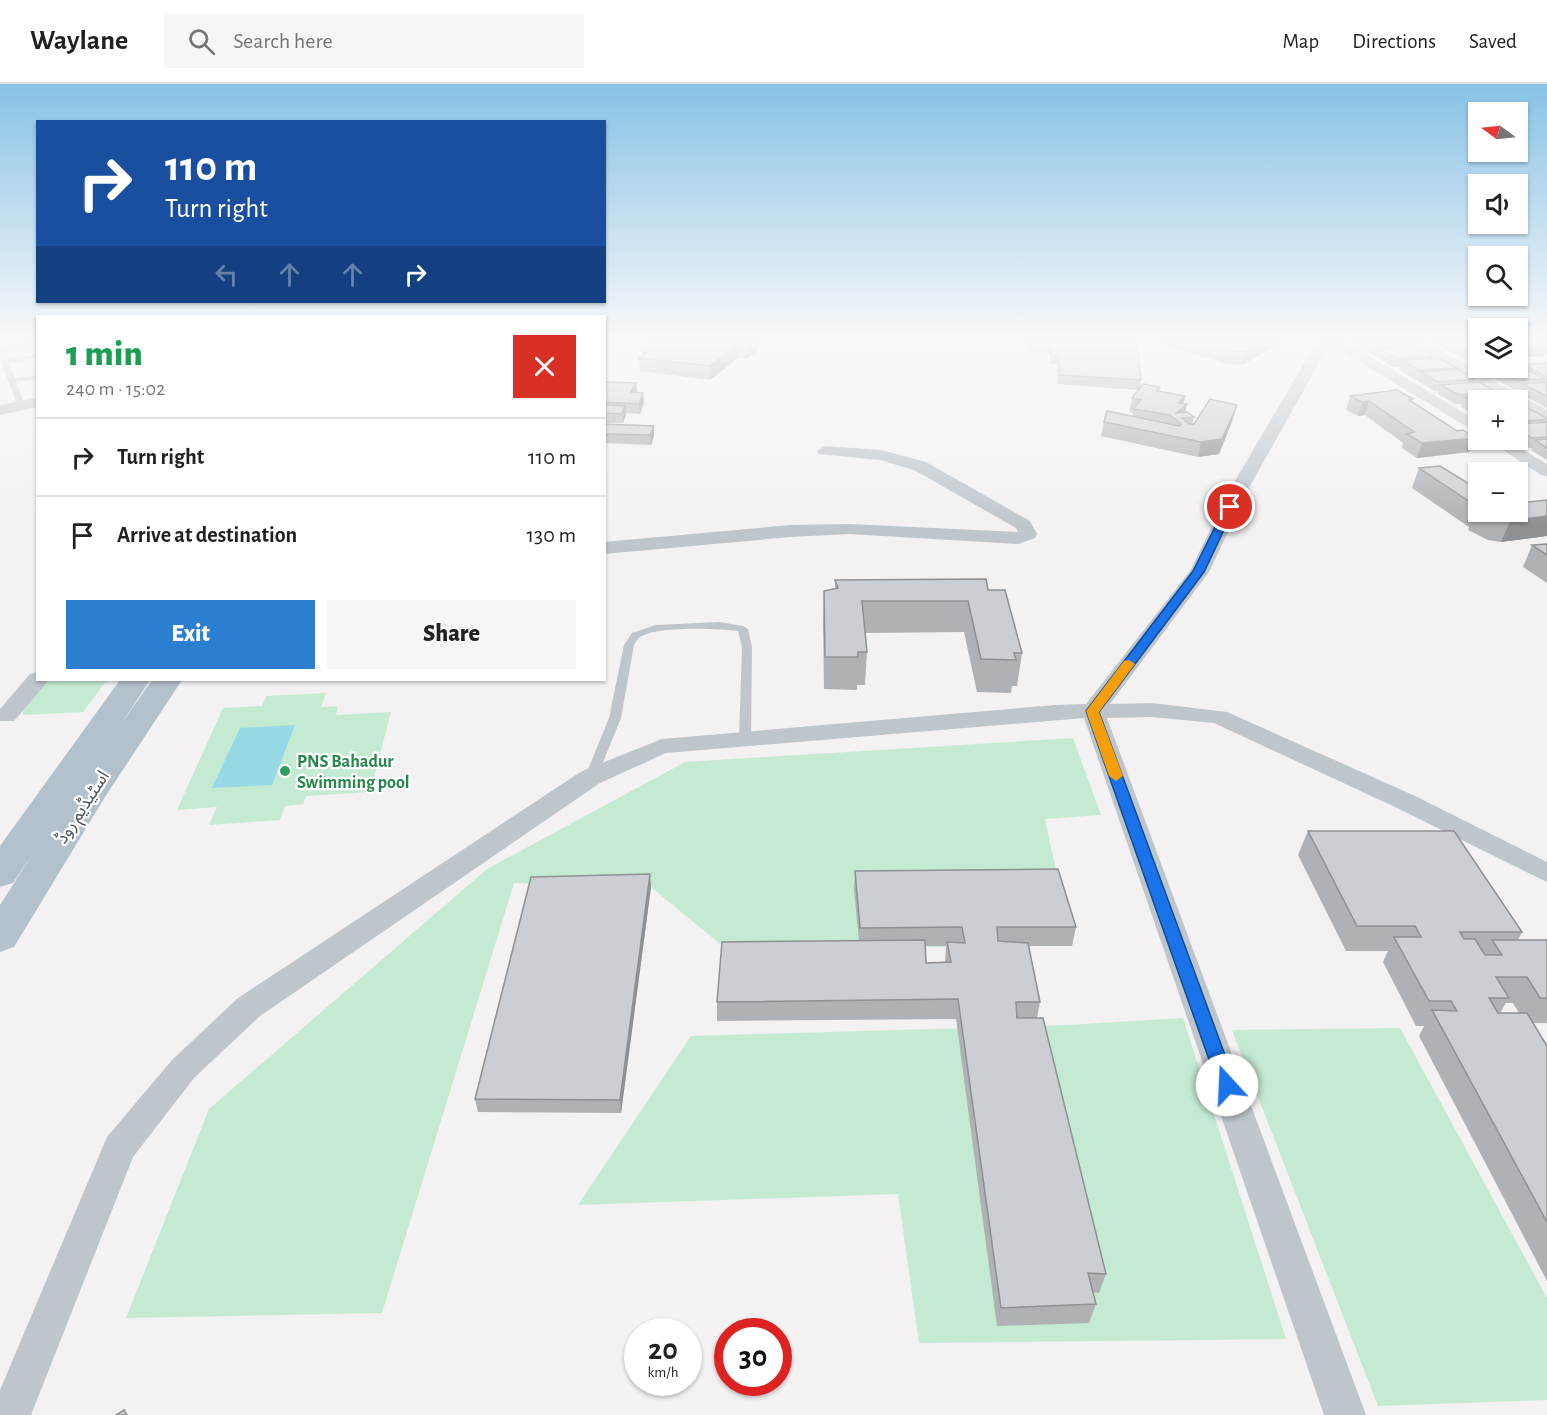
<!DOCTYPE html>
<meta charset="utf-8">
<style>
:root{--surface:#fff;--page:#f6f6f6;--text:#222;--muted:#767676;--line:#e0e0e0;--accent:#2c7ed1}
body{margin:0;font-family:"Alegreya Sans","Noto Sans Arabic",sans-serif;background:var(--page);color:var(--text);height:100vh;display:flex;flex-direction:column;font-size:22px;white-space:nowrap}
*{box-sizing:border-box;margin:0}
p{font-size:20px;color:var(--muted)}
.icon{flex:none;width:33px;height:33px;fill:none;stroke:currentColor;stroke-width:2;stroke-linecap:round;stroke-linejoin:round}
.map{position:relative;flex:1;overflow:hidden}
.side{position:absolute;left:36px;top:231px;width:570px;height:366px;display:flex;flex-direction:column;background:var(--surface);border-radius:0px;box-shadow:0 2px 4px #0004}
.side>*{flex:none}
.guide{position:absolute;left:36px;top:36px;width:570px;height:183px;border-radius:0px;box-shadow:0 2px 4px #0004;background:#1a4fa0;color:#fff;overflow:hidden}
.needle{width:39px;rotate:285deg}
.controls{position:absolute;left:1468px;top:18px;display:grid;gap:12px}
.controls a{display:grid;place-items:center;width:60px;height:60px;border-radius:0px;background:var(--surface);box-shadow:0 2px 4px #0004;font-size:30px}
.speed{position:absolute;left:624px;top:1234px;display:flex;gap:12px;font-size:30px;font-weight:700;text-align:center}
.speed>*{display:grid;place-content:center;width:78px;height:78px;border-radius:50%;background:var(--surface);box-shadow:0 2px 4px #0004;line-height:1}
.speed small{font-size:15px;font-weight:400}
.speed .limit{border:9px solid #d22;background:#fff;color:#111}
.pin{position:absolute;display:grid;place-items:center;width:51px;height:51px;color:#fff;margin:-26px;border:3px solid #fff;border-radius:50%;box-shadow:0 2px 6px #0007}
.me{position:absolute;width:66px;margin:-33px;rotate:340deg;stroke-linejoin:round;filter:drop-shadow(0 0 4px #0008)}
.turn{display:flex;align-items:center;gap:21px;height:126px;padding:0 30px;font-size:27px}
.turn .icon{width:78px;height:78px;stroke-width:2.5}
.turn b{display:block;font-size:42px;line-height:51px}
.lanes{display:flex;align-items:center;height:57px;padding:0 30px;background:#0003;justify-content:center;gap:30px;direction:ltr}
.lanes .off{opacity:.35}
.round{display:grid;place-items:center;flex:none;width:63px;height:63px;border-radius:0px;background:var(--page)}
.summary{display:flex;align-items:center;justify-content:space-between;height:102px;padding:0 30px}
h1{font-size:36px;font-weight:800;line-height:45px;color:#1e9e55}
.primary-button{display:flex;gap:12px;margin-top:auto;padding:12px 30px}
.primary-button a{flex:1;height:69px;border-radius:0px;background:var(--accent);color:#fff;font-size:24px;font-weight:800;line-height:69px;text-align:center}
.primary-button a+a{background:var(--page);color:var(--text)}
ul{padding:0;list-style:none}
li{display:flex;align-items:center;gap:18px;height:78px;padding:0 30px;border-top:2px solid var(--line)}
li div{flex:1}
li b{display:block;font-size:22px}
li em{font-style:normal}
header{display:flex;align-items:center;gap:36px;box-sizing:border-box;height:84px;padding:0 30px;background:var(--surface);border-bottom:2px solid var(--line)}
header strong{font-size:28px}
nav{display:flex;gap:33px;margin-inline-start:auto;font-size:21px}
.search{width:420px;height:54px;background:var(--page);display:flex;align-items:center;gap:15px;box-sizing:border-box;padding:0 21px;border-radius:0px;color:var(--muted);font-size:22px}
.map>svg:first-child{display:block}
</style>
<header>
<strong>Waylane</strong>
<div class="search"><svg class="icon" aria-label="search" viewBox="0 0 24 24"><circle cx="10" cy="10" r="6"/><path d="M15 15l6 6"/></svg>Search here</div>
<nav><a>Map</a><a>Directions</a><a>Saved</a></nav>
</header>
<div class="map">
<svg width="1547" height="1331" viewBox="0 0 1547 1331">
<rect width="100%" height="100%" fill="#f3f1f1"/>
<g fill="#c4ebd1">
<polygon points="50,596 107,596 83,628 23,631 23,626"/>
<polygon points="326,609 321,623 338,622 336,631 391,628 370,708 306,712 303,720 285,722 280,736 209,741 217,723 177,726 223,624 262,622 266,612"/>
<polygon points="1073,654 1101,731 1045,735 1072,862 725,864 651,803 514,799 382,1229 126,1234 209,1025 487,785 685,678"/>
<polygon points="1183,934 1286,1255 919,1259 898,1110 578,1121 691,952 1067,941"/>
<polygon points="1400,944 1547,1214 1547,1316 1378,1322 1232,946"/>
</g>
<polygon fill="#96d8e3" points="295,641 272,701 212,704 240,644"/>
<g fill="none" stroke-linecap="round" stroke-linejoin="round">
<g fill="#bec6cc" fill-rule="evenodd">
<polygon points="38,270 38,274 9,279 15,294 38,291 38,295 16,298 25,321 18,323 2,280 0,280 0,276"/>
<path d="M719,538L743,542L748,545L752,563L751,654L749,657L745,658L739,654L742,563L738,547C719,544 655,542 640,553C637,555 636,558 634,561L621,634L597,693L595,696H587L585,693L609,634L624,561L632,549L656,541Z"/>
</g>
<g fill="#bec6cc" fill-rule="evenodd">
<polygon points="38,257 38,265 0,269 0,261"/>
<polygon points="1317,257 1337,257 1353,262 1479,338 1479,350 1343,268 1328,263 1250,402 1209,488 1110,620 1152,619 1227,628 1413,711 1547,778 1547,798 1395,723 1214,639 1152,633 1107,634 1366,1331 1324,1331 1084,634 666,669 600,699 260,932 194,994 133,1073 31,1331 0,1331 0,1306 107,1053 172,976 238,914 582,687 662,655 1055,621 1086,620 1190,487 1232,402"/>
<polygon points="1407,257 1424,257 1473,284 1518,284 1518,280 1547,277 1547,285 1486,292 1547,326 1547,337 1518,322 1518,316 1509,316"/>
<polygon points="38,314 38,323 0,331 0,321"/>
<polygon points="1488,356 1506,356 1547,380 1547,392 1541,391"/>
<polygon points="825,362 881,366 926,378 1030,437 1037,450 1035,454 1018,460 849,450 790,453 604,470 604,458 790,441 849,440 1018,448 1016,444 914,386 880,376 819,370 817,367"/>
<polygon points="38,588 38,596 49,596 46,600 14,637 0,637 0,625 30,590"/>
</g>
<polygon fill="#b3c1cc" fill-rule="evenodd" points="120,596 150,596 121,640 152,596 182,596 105,713 14,863 0,868 0,821 32,771 13,799 0,803 0,762"/>
</g>
<g fill="#afb1b5" fill-rule="evenodd">
<polygon points="647,257 757,257 757,267 746,275 738,274 710,296 640,287 639,274 642,272 641,267 648,261"/>
<polygon points="1026,257 1137,257 1141,296 1140,304 1185,312 1183,320 1185,328 1194,333 1192,340 1233,335 1219,370 1198,373 1101,352 1104,338 1132,332 1133,329 1129,328 1132,314 1138,306 1058,300 1057,280 1049,279 1050,269 1031,268 1031,264 1025,263"/>
<polygon points="1153,257 1283,257 1282,258 1242,281 1227,280 1153,258"/>
<polygon points="1350,257 1409,257 1414,260 1414,262 1434,272 1433,274 1457,284 1456,285 1475,295 1474,298 1497,308 1496,311 1479,316 1479,334 1461,323 1462,320 1455,320 1438,310 1439,307 1435,307 1418,297 1418,295 1415,296 1399,285 1400,283 1393,283 1376,273 1377,271 1375,272 1359,262 1360,261 1357,261"/>
<polygon points="1429,257 1479,257 1479,277 1469,278 1442,263 1443,261 1437,261"/>
<polygon points="1518,257 1547,257 1547,268 1545,272 1525,273 1518,271"/>
<polygon points="1547,279 1547,324 1519,309 1521,305 1513,305 1490,292 1493,284 1524,284 1525,281"/>
<polygon points="636,299 637,308 644,318 640,330 626,329 626,331 623,339 604,339 604,300"/>
<polygon points="1350,312 1412,318 1457,347 1475,354 1469,368 1417,374 1402,364 1403,359 1365,331 1358,332 1346,326"/>
<polygon points="1518,319 1522,322 1521,324 1547,334 1547,376 1531,366 1532,364 1528,364 1513,356 1518,356"/>
<polygon points="604,340 654,342 654,352 651,361 604,359"/>
<polygon points="1419,384 1479,406 1479,428 1518,428 1547,416 1547,452 1501,458 1488,456 1468,446 1469,443 1412,404"/>
<polygon points="1547,460 1547,499 1523,483 1532,461"/>
<polygon points="835,496 988,506 1022,569 1017,602 1012,602 1011,609 977,608 964,548 865,549 867,568 865,601 857,601 857,606 824,605 823,539 824,507 835,505"/>
<path d="M1308,747L1522,848L1518,856H1547V939H1532L1547,962V1197L1419,952L1424,942H1416L1383,878L1388,867H1346L1298,771ZM1506,919H1513L1519,929H1500Z"/>
<path d="M855,787L1076,843L1072,862H1029L1040,918L1037,934L1106,1190L1099,1209L1092,1208L1096,1220L1089,1239L997,1242L956,935L717,937V918L859,857L854,806ZM925,862H946L945,878L926,879Z"/>
<polygon points="651,803 621,1029 478,1028 475,1015"/>
</g>
<g fill="#8e9093">
<polygon points="753,257 757,257 757,267 746,275 746,262"/>
<polygon points="1265,257 1283,257 1282,258 1242,281 1245,268"/>
<polygon points="737,261 738,274 710,296 710,282"/>
<polygon points="1547,263 1547,267 1545,272 1525,273 1528,265"/>
<polygon points="1472,269 1479,269 1479,277 1469,278"/>
<polygon points="636,299 637,308 631,308"/>
<polygon points="643,309 644,318 640,330 639,320"/>
<polygon points="1185,312 1182,324 1187,320 1184,334 1175,335 1178,319"/>
<polygon points="1369,317 1365,331 1358,332 1362,318"/>
<polygon points="1237,321 1233,335 1219,370 1198,373 1201,358"/>
<polygon points="625,322 626,331 623,339 622,330"/>
<polygon points="654,342 654,352 651,361 650,351"/>
<polygon points="1475,354 1469,368 1417,374 1422,359"/>
<polygon points="1547,432 1547,452 1501,458 1510,437"/>
<polygon points="650,790 651,803 621,1029 620,1016"/>
</g>
<g fill="#cbced2" stroke="#8e9093" stroke-width="1.5">
<polygon points="652,257 753,257 746,262 737,261 710,282 639,274 648,268 641,267"/>
<polygon points="1032,257 1137,257 1141,296 1059,291 1059,271 1050,270 1052,260 1032,259"/>
<polygon points="1195,257 1265,257 1245,268 1230,267"/>
<polygon points="1368,257 1409,257 1414,260 1378,263"/>
<polygon points="1449,257 1474,257 1479,259 1479,269 1472,269"/>
<polygon points="1518,257 1536,257 1547,263 1528,265 1518,260"/>
<polygon points="1417,262 1434,272 1396,274 1379,265"/>
<polygon points="1439,274 1457,284 1419,286 1402,276"/>
<polygon points="1547,279 1547,293 1525,281"/>
<polygon points="1518,281 1545,295 1516,296 1495,284 1518,284"/>
<polygon points="1458,285 1475,295 1438,298 1421,288"/>
<polygon points="607,298 636,299 631,308 643,309 639,320 604,318 604,300"/>
<polygon points="1479,298 1497,308 1458,311 1441,301"/>
<polygon points="1546,298 1547,312 1523,300"/>
<polygon points="1143,300 1160,303 1157,307 1185,312 1178,319 1187,320 1176,329 1187,328 1194,333 1182,334 1189,340 1194,340 1210,315 1237,321 1222,355 1201,358 1104,338 1107,327 1179,342 1181,340 1170,331 1133,325 1141,316 1132,314"/>
<polygon points="1397,306 1413,315 1409,316 1457,347 1463,346 1475,354 1422,359 1407,350 1414,348 1369,317 1362,318 1350,312"/>
<polygon points="1502,310 1513,316 1479,316 1479,322 1464,313"/>
<polygon points="604,321 625,322 622,330 604,329"/>
<polygon points="1528,324 1547,334 1547,335 1518,338 1518,325"/>
<polygon points="1547,338 1547,353 1532,354 1518,346 1518,340"/>
<polygon points="604,340 654,342 650,351 604,350"/>
<polygon points="1547,355 1547,364 1535,356"/>
<polygon points="1440,382 1479,406 1479,427 1476,425 1479,424 1419,384"/>
<polygon points="1547,416 1547,432 1510,437 1496,435 1481,428 1518,428 1518,419"/>
<polygon points="1547,460 1547,471 1532,461"/>
<polygon points="986,495 988,506 1005,506 1022,569 1014,569 1016,576 981,575 968,517 862,517 867,568 858,568 858,573 825,573 824,507 838,504 835,496"/>
<polygon points="1308,747 1454,747 1522,848 1460,848 1464,855 1475,855 1485,871 1502,871 1492,856 1547,856 1547,914 1540,914 1527,893 1496,893 1509,914 1489,914 1498,929 1527,929 1547,962 1547,1138 1432,926 1457,927 1451,917 1429,917 1394,853 1421,853 1415,842 1357,842"/>
<polygon points="1058,785 1076,843 997,843 998,857 1028,859 1040,918 1016,918 1017,934 1043,934 1106,1190 1088,1189 1096,1220 1001,1224 958,915 717,918 722,858 925,856 926,879 951,878 947,858 965,859 962,843 860,844 855,787"/>
<polygon points="650,790 620,1016 475,1015 531,793"/>
<polygon points="124,1326 127,1331 116,1331"/>
</g>
<linearGradient id="sky" x2="0" y2="1"><stop stop-color="#87c2e6"/><stop offset="0.58" stop-color="#faf9f9"/><stop offset="1" stop-color="#faf9f9" stop-opacity="0"/></linearGradient>
<rect width="1547" height="443" fill="url(#sky)"/>
<polygon fill="#1a73e8" stroke="#114b97" stroke-width="1.5" points="1230,420 1235,423 1204,488 1099,628 1236,1001 1234,1007 1227,1009 1220,1007 1218,1001 1086,627 1193,487 1225,423"/>
<polygon fill="#f59e0b" points="1129,576 1135,580 1099,628 1123,692 1116,697 1109,692 1086,627 1124,577"/>
<circle fill="#2e9e5b" stroke="#fff" stroke-width="2" cx="285" cy="687" r="6"/>
<g text-anchor="middle" stroke-width="4.5" stroke-linejoin="round" paint-order="stroke">
<g font-size="18" font-weight="bold" fill="#27864d" stroke="#fff" text-anchor="start">
<text x="297" y="683">PNS Bahadur<tspan x="297" dy="21">Swimming pool</tspan></text>
</g>
<g font-size="18" fill="#4a555c" stroke="#fff">
<text transform="translate(82 723) rotate(-57)" y="6">اسٹیڈیم روڈ</text>
</g>
</g>
</svg>
<div class="controls">
<a><svg class="needle" viewBox="-14 -14 28 28"><path d="M0-13l5 13h-10z" fill="#e53935"/><path d="M0 13l5-13h-10z" fill="#767676"/></svg></a>
<a><svg class="icon" aria-label="sound" viewBox="0 0 24 24"><path d="M4 9h4l5-4v14l-5-4H4zM17 9q2 3 0 6"/></svg></a>
<a><svg class="icon" aria-label="search" viewBox="0 0 24 24"><circle cx="10" cy="10" r="6"/><path d="M15 15l6 6"/></svg></a>
<a><svg class="icon" aria-label="layers" viewBox="0 0 24 24"><path d="M12 4l9 5-9 5-9-5zM3 14l9 5 9-5"/></svg></a>
<a>+</a>
<a>−</a>
</div>
<div class="speed"><div>20<small>km/h</small></div><div class="limit">30</div></div>
<div class="pin" style="left:1230px;top:423px;background:#d93025"><svg class="icon" aria-label="arrive" viewBox="0 0 24 24"><path d="M6 21V4h12l-3 4 3 4H6"/></svg></div>
<svg class="me" style="left:1227px;top:1001px" viewBox="-20 -20 40 40"><circle r="19" fill="#fff"/><path d="M0-13L10 11 0 6-10 11z" fill="#1a73e8"/></svg>
<div class="guide">
<div class="turn"><svg class="icon" aria-label="right" viewBox="0 0 24 24"><path d="M7 20v-9h11M14 6l5 5-5 5"/></svg><div><b>110 m</b>Turn right</div></div>
<div class="lanes"><svg class="icon off" aria-label="left" viewBox="0 0 24 24"><path d="M17 20v-9H6M10 6l-5 5 5 5"/></svg><svg class="icon off" aria-label="ahead" viewBox="0 0 24 24"><path d="M12 20V5M6 11l6-6 6 6"/></svg><svg class="icon off" aria-label="ahead" viewBox="0 0 24 24"><path d="M12 20V5M6 11l6-6 6 6"/></svg><svg class="icon" aria-label="right" viewBox="0 0 24 24"><path d="M7 20v-9h11M14 6l5 5-5 5"/></svg></div>
</div>
<section class="side">
<div class="summary"><div><h1>1 min</h1><p>240 m · 15:02</p></div><a class="round" style="background:#d93025;color:#fff"><svg class="icon" aria-label="close" viewBox="0 0 24 24"><path d="M6 6l12 12M18 6L6 18"/></svg></a></div>
<ul>
<li><svg class="icon" aria-label="right" viewBox="0 0 24 24"><path d="M7 20v-9h11M14 6l5 5-5 5"/></svg><div><b>Turn right</b></div><em>110 m</em></li>
<li><svg class="icon" aria-label="arrive" viewBox="0 0 24 24"><path d="M6 21V4h12l-3 4 3 4H6"/></svg><div><b>Arrive at destination</b></div><em>130 m</em></li>
</ul>
<div class="primary-button"><a>Exit</a><a>Share</a></div>
</section>
</div>
